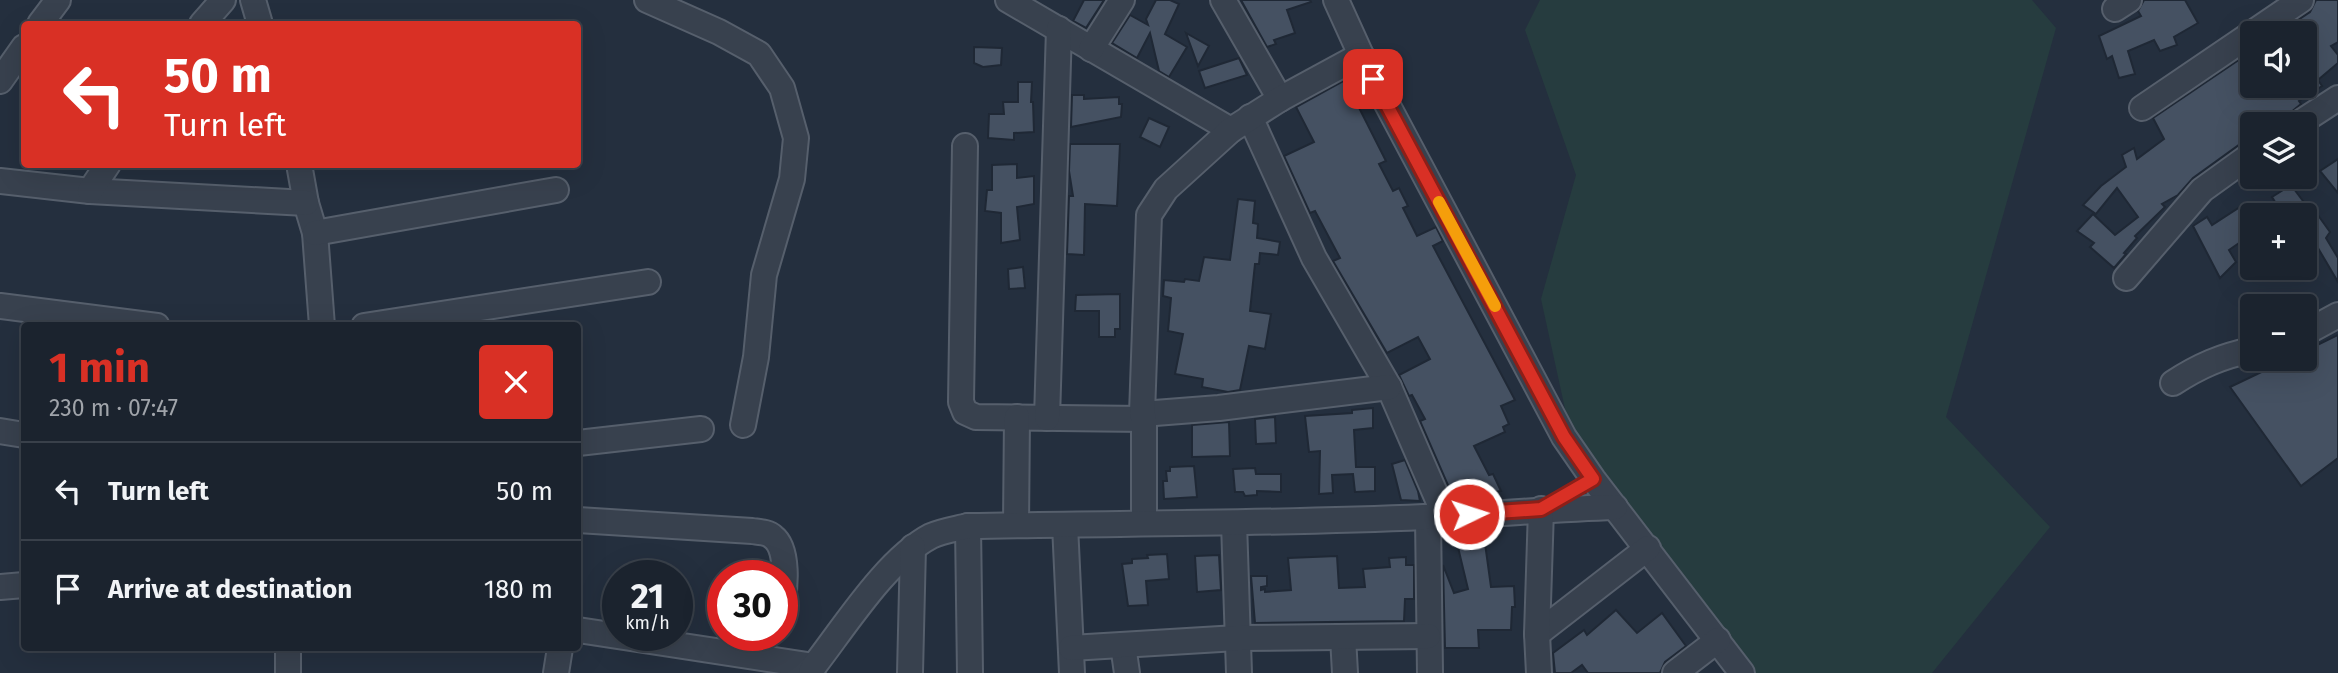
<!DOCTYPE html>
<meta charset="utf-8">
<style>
:root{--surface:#1b232e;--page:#242b36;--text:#f1f3f6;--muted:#a0a4aa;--line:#39404a;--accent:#d93025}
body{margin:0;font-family:"Fira Sans",sans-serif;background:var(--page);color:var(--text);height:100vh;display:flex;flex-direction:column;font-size:26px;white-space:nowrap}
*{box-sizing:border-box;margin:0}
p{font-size:23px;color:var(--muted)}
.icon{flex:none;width:38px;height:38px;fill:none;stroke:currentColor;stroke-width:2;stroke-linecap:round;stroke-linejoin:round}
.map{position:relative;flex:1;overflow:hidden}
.side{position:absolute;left:21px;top:322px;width:560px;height:329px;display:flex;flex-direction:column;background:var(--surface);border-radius:7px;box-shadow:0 7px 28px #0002,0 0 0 2px var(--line)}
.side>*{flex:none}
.banner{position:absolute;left:21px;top:21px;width:560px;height:147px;border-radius:7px;box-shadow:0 7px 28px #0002,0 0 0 2px var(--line);background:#d93025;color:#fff;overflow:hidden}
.fabs{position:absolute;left:2240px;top:21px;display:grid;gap:14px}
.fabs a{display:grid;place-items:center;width:77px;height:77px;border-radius:7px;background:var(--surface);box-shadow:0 7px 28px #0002,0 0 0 2px var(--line);font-size:35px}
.speed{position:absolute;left:602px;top:560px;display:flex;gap:14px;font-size:35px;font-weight:700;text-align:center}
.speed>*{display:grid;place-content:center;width:91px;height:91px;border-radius:50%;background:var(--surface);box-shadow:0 7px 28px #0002,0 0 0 2px var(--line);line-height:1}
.speed small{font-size:18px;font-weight:400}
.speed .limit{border:10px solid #d22;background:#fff;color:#111}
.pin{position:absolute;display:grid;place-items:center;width:60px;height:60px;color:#fff;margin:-30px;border-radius:14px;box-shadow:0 4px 10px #0006}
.me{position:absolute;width:77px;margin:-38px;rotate:86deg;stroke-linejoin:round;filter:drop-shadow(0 0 5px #0008)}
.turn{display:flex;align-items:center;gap:24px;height:147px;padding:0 28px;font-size:32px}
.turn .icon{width:91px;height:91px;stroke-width:2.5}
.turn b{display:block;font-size:49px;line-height:60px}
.round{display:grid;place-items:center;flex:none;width:74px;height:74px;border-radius:7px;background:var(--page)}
.headline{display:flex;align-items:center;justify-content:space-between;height:119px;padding:0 28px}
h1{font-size:42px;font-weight:700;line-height:52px;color:var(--accent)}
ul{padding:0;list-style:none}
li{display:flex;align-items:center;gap:21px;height:98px;padding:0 28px;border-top:2px solid var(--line)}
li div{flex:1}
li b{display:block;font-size:26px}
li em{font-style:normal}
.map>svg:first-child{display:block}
</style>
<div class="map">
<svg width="2338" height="673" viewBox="0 0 2338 673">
<rect width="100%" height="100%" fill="#242f3e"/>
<polygon fill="#263c3f" points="1540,0 2032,0 2056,28 1946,417 2050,527 1932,673 1729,673 1576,459 1541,299 1576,175 1525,30"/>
<g fill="#455162" stroke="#1f2835" stroke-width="2">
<polygon points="1084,0 1104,0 1086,28 1073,21"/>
<polygon points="1156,0 1170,0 1179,4 1165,34 1187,47 1169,77 1159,71 1150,33 1137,58 1112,43 1130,15 1148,25 1146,19"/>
<polygon points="1241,0 1310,0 1311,2 1287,10 1295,33 1274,40 1276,44 1267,47"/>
<polygon points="2144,0 2185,0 2198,23 2174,37 2177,45 2160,51 2154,40 2128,51 2135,74 2119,78 2112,56 2107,59 2099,36 2141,16 2138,11"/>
<polygon points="2316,0 2338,0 2338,42 2331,46 2338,55 2338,63 2318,80 2322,86 2299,101 2301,104 2285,117 2283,124 2252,124 2252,131 2249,134 2252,139 2243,142 2193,178 2178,195 2162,204 2165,207 2135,236 2137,238 2124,253 2126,254 2114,268 2090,247 2094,243 2077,231 2093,214 2115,235 2138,217 2117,188 2096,214 2083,205 2101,186 2126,167 2122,155 2134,148 2137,159 2164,139 2153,118 2252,51 2252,86 2305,86 2305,33 2295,22 2310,12"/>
<polygon points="1186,33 1209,46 1198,66"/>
<polygon points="974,47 1002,48 1001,65 983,67 974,63"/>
<polygon points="1239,58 1247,75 1205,88 1199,71"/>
<polygon points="1345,80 1386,161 1379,164 1393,191 1399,188 1408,206 1403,208 1417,236 1436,227 1443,241 1433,246 1515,400 1501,406 1509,424 1503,427 1505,432 1474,446 1489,475 1493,474 1501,491 1488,493 1486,491 1454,499 1420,421 1425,419 1412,395 1409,396 1399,375 1430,359 1418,337 1387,353 1333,261 1340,258 1315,211 1310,213 1284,156 1314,142 1296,107"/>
<polygon points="1018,82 1032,82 1031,102 1033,102 1034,132 1014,133 1014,140 988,138 989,114 1004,114 1003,102 1018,102"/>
<polygon points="1072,95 1084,95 1084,99 1119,97 1119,104 1122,104 1121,117 1071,127"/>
<polygon points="1149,118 1169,127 1160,147 1140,137"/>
<polygon points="1070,144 1120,144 1117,206 1085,204 1084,255 1067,254 1069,196 1073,196 1069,171"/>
<polygon points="2338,159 2338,193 2320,171"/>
<polygon points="1017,164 1017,178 1034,176 1034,204 1017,207 1020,240 1001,243 1001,213 985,211 987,190 992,190 992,165"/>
<polygon points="2291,185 2312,213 2315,211 2330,232 2326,238 2338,258 2338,282 2305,226 2305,215 2252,215 2252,234 2229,250 2236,262 2220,278 2193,226 2207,217 2212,225 2240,207 2246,218 2275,202 2272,197"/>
<polygon points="1238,199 1255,201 1253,223 1258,224 1257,238 1280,242 1278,255 1260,253 1259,264 1255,264 1250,311 1271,314 1265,349 1249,346 1240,390 1228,392 1202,387 1203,379 1175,374 1183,334 1168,331 1171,298 1163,296 1164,280 1184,282 1185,279 1199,281 1204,257 1230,260"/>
<polygon points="1023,267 1025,288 1009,289 1008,269"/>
<polygon points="1120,294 1120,329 1115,329 1115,337 1099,337 1099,311 1075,311 1076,295"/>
<polygon points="2338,335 2338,458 2301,486 2230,387 2289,359 2305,359 2305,351"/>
<polygon points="1373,408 1373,428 1354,430 1356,467 1375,467 1375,491 1355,492 1353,474 1332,475 1333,493 1319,494 1320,451 1309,452 1305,416 1352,413 1352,410"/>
<polygon points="1275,417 1276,443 1256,444 1255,419"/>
<polygon points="1229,422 1230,456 1192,457 1192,425"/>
<polygon points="1405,460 1418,491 1420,501 1401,500 1392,464"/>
<polygon points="1194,466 1197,497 1164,499 1163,481 1167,481 1166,471 1170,471 1170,467"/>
<polygon points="1255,468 1256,474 1281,474 1281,492 1257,491 1257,495 1245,496 1243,492 1235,492 1233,469"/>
<polygon points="1475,533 1475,536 1484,536 1491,587 1514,586 1515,607 1512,607 1511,630 1478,630 1479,648 1445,648 1443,565 1454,593 1468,589 1456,539"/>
<polygon points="1167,554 1169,579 1146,581 1148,605 1128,606 1122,564 1132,563 1132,559 1148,558 1147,555"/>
<polygon points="1219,555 1221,590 1197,592 1195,556"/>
<polygon points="1337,556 1339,588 1365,587 1363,569 1390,567 1389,558 1406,557 1406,565 1414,565 1414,599 1405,599 1404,621 1255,623 1251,576 1267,576 1267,586 1261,587 1261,590 1265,589 1265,592 1291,590 1288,558"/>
<polygon points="1616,610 1637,633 1662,613 1686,646 1665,662 1660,673 1588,673 1582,665 1571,673 1555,673 1553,653 1584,630 1587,635"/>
</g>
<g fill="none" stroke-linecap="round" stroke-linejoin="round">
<g stroke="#565f6c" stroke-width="28">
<g id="minor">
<polyline points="253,0 260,24"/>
<polyline points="647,0 719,32 759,54 782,88 796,138 792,179 764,275 756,357 743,425"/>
<polyline points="1008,0 1231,130"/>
<polyline points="1223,0 1280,99"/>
<polyline points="1336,0 1361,55 1564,437 1593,479 1742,673"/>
<polyline points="2115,9 2129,0"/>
<polyline points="40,24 58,0"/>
<polyline points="202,24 223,0"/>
<polyline points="1091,49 1122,0"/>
<polyline points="0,81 24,47"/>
<polyline points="2142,108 2301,0"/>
<polyline points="1250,117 1314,258 1389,387 1445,516"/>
<polyline points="2298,124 2338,98"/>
<polyline points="965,146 961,402 965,412 976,417 1144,419"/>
<polyline points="299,164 306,203 315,233 322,326"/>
<polyline points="0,181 90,191 306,203"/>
<polyline points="90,191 108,164"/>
<polyline points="315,233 556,190"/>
<polyline points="2126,278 2202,190 2252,154"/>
<polyline points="0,306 157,326"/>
<polyline points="364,326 648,282"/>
<polyline points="2305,333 2338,315"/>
<path d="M2173,383C2199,366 2222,356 2252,350"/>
<polyline points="1142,414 1219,408 1389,387"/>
<polyline points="1047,418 1059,29"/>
<polyline points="0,431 24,435"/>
<polyline points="578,443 701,429"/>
<polyline points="1428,517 1430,673"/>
<path d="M578,520L752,531C759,532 768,532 773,537C789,549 785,589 782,606"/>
<polyline points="1144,523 1144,419 1142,414 1149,215 1166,189 1231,130 1280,99 1361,55"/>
<polyline points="1234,523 1239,673"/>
<polyline points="1016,525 1017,417"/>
<polyline points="1065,525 1072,673"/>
<polyline points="968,526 970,673"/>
<polyline points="0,587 24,585"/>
<polyline points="578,630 814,666"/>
<polyline points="1537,634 1648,548"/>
<polyline points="1343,637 1345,673"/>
<polyline points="1123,645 1127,673"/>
<polyline points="1071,648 1237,638 1428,636"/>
<polyline points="288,673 288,648"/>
<polyline points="556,673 560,648"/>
<path d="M811,673L814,666C845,626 887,559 931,536C942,531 956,529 968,526C1120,523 1272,524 1424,517C1488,515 1551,509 1615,507"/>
<polyline points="910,673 913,547"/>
<polyline points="1539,673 1537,634 1541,509"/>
<polyline points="1675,673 1718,640"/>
</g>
</g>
<use href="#minor" stroke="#38414e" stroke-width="24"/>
</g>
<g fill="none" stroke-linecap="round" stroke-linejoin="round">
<g stroke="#8d1f18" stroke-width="18">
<polyline id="route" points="1373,79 1564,437 1593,479 1541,509 1469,514"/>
</g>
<use href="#route" stroke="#d93025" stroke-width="12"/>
<polyline stroke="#f59e0b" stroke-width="12" points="1439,202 1495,306"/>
</g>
</svg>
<div class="fabs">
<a><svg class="icon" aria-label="sound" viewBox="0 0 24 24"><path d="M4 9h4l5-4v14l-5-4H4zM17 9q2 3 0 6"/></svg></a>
<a><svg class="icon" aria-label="layers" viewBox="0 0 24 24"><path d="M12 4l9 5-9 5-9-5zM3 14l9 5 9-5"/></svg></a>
<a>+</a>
<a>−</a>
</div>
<div class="speed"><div>21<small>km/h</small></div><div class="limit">30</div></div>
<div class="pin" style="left:1373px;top:79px;background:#d93025"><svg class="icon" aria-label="arrive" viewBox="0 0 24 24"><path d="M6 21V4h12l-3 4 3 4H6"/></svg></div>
<svg class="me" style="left:1469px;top:514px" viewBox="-20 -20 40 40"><circle r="17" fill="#d93025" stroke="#fff" stroke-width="3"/><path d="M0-11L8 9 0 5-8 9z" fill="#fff"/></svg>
<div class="banner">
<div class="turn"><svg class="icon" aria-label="left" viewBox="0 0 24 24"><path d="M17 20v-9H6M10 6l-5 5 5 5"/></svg><div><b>50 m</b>Turn left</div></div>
</div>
<section class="side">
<div class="headline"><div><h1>1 min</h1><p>230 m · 07:47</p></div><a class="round" style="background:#d93025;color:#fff"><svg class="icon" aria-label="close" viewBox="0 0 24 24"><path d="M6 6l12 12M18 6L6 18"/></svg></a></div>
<ul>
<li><svg class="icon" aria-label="left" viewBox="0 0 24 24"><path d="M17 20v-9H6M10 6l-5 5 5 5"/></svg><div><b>Turn left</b></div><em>50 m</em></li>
<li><svg class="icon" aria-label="arrive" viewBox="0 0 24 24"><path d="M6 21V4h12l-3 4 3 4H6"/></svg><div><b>Arrive at destination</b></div><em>180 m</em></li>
</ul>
</section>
</div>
